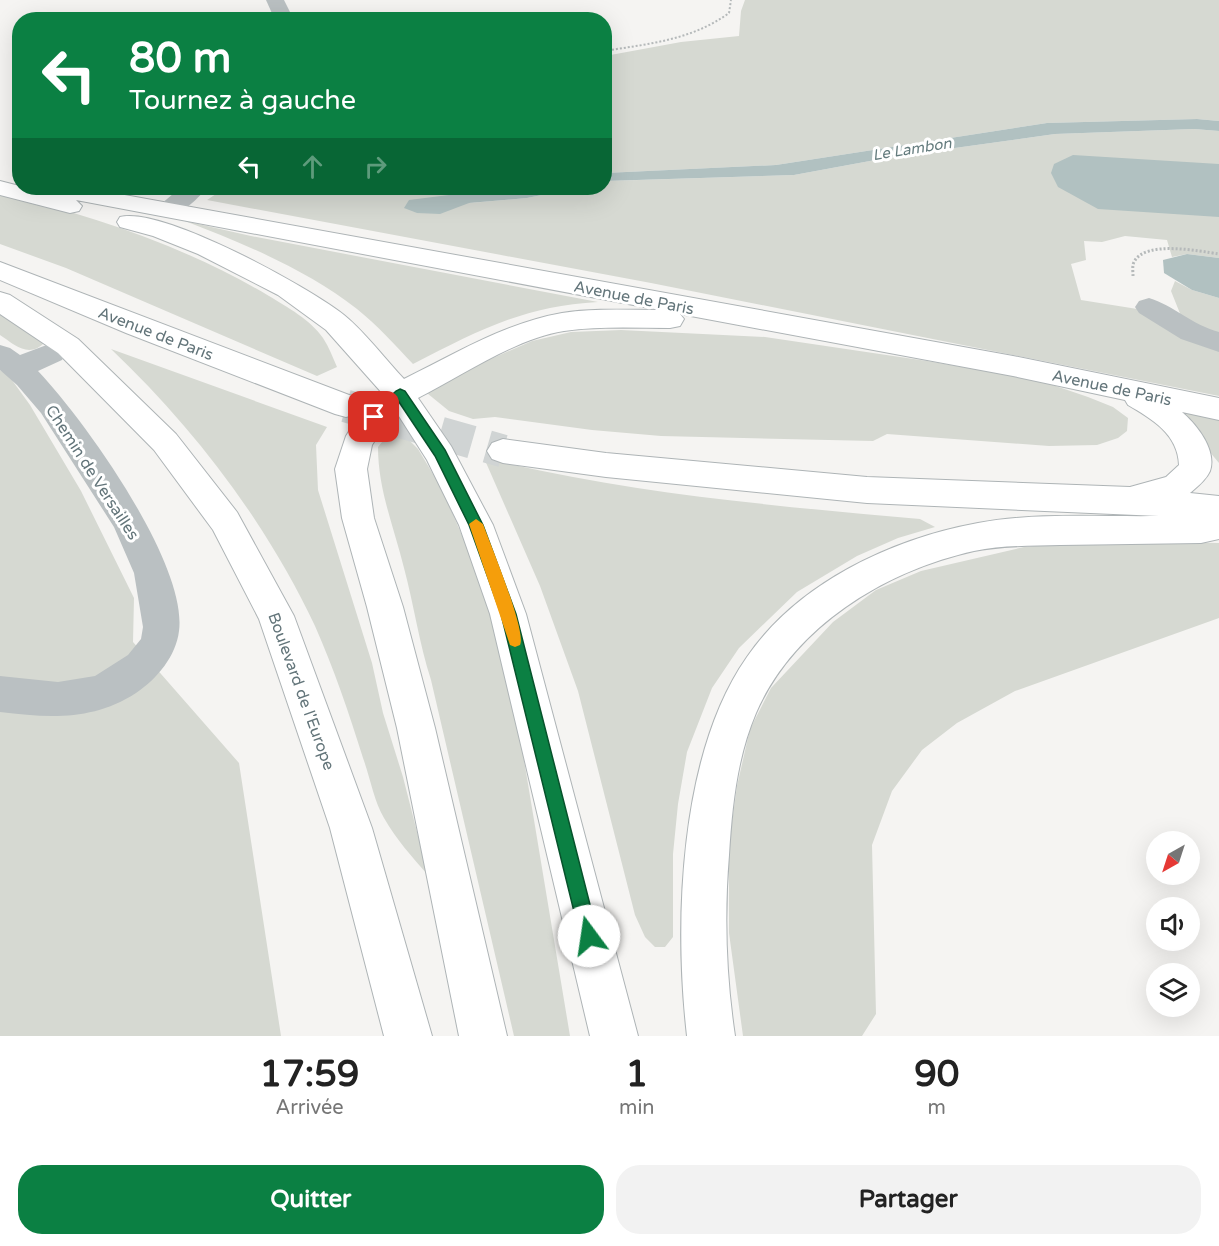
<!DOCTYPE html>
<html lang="fr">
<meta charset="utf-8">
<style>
:root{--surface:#fff;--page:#f2f2f2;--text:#222;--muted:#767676;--accent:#0b8043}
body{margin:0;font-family:"Varela Round",sans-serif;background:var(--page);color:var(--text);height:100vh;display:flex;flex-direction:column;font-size:22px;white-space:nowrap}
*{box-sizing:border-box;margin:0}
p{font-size:20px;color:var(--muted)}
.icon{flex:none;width:33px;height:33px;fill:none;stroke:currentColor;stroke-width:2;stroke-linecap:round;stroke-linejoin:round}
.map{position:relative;height:1036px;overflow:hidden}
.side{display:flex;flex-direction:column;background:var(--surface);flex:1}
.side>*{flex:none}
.top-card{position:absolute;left:12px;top:12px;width:600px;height:183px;border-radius:24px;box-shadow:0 6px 24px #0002;background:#0b8043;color:#fff;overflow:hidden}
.needle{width:39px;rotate:219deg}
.controls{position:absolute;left:1146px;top:831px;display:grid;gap:12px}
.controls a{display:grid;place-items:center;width:54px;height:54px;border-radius:50%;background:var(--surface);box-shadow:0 6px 24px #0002;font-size:30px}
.pin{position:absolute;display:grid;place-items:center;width:51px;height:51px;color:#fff;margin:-26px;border-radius:12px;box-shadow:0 3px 9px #0006}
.me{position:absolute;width:66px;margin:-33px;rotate:346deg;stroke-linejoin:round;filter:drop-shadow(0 0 4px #0008)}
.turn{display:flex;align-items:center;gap:21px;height:126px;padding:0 18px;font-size:27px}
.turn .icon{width:78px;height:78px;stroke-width:2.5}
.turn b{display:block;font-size:42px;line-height:51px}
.lanes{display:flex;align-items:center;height:57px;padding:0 18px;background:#0003;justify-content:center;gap:30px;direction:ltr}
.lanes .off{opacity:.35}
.eta{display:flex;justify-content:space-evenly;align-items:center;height:102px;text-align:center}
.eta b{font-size:36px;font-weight:700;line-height:42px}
.primary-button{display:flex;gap:12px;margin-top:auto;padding:12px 18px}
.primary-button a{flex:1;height:69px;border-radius:24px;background:var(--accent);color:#fff;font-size:24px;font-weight:700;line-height:69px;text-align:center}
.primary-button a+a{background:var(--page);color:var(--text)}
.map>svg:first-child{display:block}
</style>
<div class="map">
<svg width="1219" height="1036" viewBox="0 0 1219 1036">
<rect width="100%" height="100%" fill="#f5f4f2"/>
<g fill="#d6d9d2">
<polygon points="745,0 1219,0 1219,121 1197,119 1047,123 776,165 605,173 605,56 681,42 739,36 741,11"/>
<polygon points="1194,129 1219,131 1219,258 1187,254 1172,257 1167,240 1125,236 1102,242 1084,241 1086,260 1071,264 1081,300 1181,316 1171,291 1175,281 1192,290 1219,298 1219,396 651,283 207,200 225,188 505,188 465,193 470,203 527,198 576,188 604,188 605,181 607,181 794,175 897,156 1055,134"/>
<path d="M0,195C91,213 190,249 269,296C287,307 311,320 323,338C329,347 333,358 337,367L317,376L66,268L0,244Z"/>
<path d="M185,221L251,236L598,302C523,306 478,331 413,364C395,345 378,326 357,309C307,270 245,244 185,221Z"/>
<path d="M0,312L45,342C29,359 15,345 0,335Z"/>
<polygon points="621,330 765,337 927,361 1038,380 1088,397 1113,407 1128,418 1127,431 1118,438 1097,445 1049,446 887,434 873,441 661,436 592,430 495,417 473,419 449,411 422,389 532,341 571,332"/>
<path d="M111,349L327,427L316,445L318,490L372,663L383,713L403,777L428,875C412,857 396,839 384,818C374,801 370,777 363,758C349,713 334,669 315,626C266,522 194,428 111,349Z"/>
<polygon points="0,370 9,376 30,405 81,491 134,598 133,642 239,763 281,1036 0,1036"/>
<polygon points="1175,410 1219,416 1219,463"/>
<path d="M400,431L418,449L442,489L489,598L512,688L570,1036H514L431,680C419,643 414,605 404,568C394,527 378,490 378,447L390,432Z"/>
<path d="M484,458C628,493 774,506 920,519L935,527L898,538L857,556L797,592L739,648L712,688L687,752L678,804L673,854V937L665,947H655L645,937L635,915L578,691L540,586Z"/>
<polygon points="1085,541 1219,543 1219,618 1015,691 957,723 922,750 892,791 872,845 876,1014 862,1036 743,1036 729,933 729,844 737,786 750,729 771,688 833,622 876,590 921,571 1024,547"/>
</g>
<g fill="#b1c1c1">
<polygon points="1197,119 1219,121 1219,131 1194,129 1055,134 897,156 794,175 605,181 605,173 776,165 1047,123"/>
<polygon points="1073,155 1219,164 1219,217 1098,209 1058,187 1051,173 1054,164"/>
<polygon points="505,188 576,188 527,198 469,203 440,214 417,213 404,208 409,200"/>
<polygon points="1187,254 1219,258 1219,298 1192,290 1164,273 1163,260"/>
</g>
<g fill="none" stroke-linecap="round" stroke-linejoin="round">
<polyline stroke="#d0d4d4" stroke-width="33" stroke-dasharray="33 16" stroke-linecap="butt" points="346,406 503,451"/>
<g stroke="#aeb4b6" stroke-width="2">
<g id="major">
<path d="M0,181L39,191L37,188H86L1013,356L1219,398V420L1182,412C1197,425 1217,450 1210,471C1206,480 1197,487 1190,493L1219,496V539L1201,543C1154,544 1107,544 1060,545C1032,546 1002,545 974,551C885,571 794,626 756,713C737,757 732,807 729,855C724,916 726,976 735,1036H687C674,922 679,754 747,657C798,583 891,539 978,523C1035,512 1101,517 1159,516L867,503L606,477L503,463L492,459L487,451L492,443L503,439L606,453L867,477L1130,487L1166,477L1179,465C1178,434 1152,419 1128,405L1125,400L1013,376L680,314L684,319L680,326L670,328C635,328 599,326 564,331C517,338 461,376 418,398L451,446L493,525L526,614L638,1036H590L490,614L459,525L427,460L397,413L385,425L372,445L367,469L374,518L403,607L435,728L507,1036H459L397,728L367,607L342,518L335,469L346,436L363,409L382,393L326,330L278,295L198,254L153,236L120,227L117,222L120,217C162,206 309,287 344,315C366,333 385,359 404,379C455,354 505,323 562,313C594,308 628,310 660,310L76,200L82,206L79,211L70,213L0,195Z"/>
<polygon points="0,262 357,398 361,406 357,414 346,417 335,414 126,333 0,280"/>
<polygon points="0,292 10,295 78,339 176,434 237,512 294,616 372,828 432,1036 384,1036 330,828 259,619 213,530 154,450 58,353 0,314"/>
</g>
</g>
<path stroke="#b5b9ba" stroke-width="2" stroke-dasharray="2 2" stroke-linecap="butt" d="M604,51C648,44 692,40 729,13L731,0"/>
<path stroke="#b5b9ba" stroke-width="3" stroke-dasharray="2 2" stroke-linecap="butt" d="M1133,276C1133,272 1132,266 1134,262C1145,240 1199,251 1219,254"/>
<g fill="#bac0c2" fill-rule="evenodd">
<polygon points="266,0 284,0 294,20 275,20"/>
<path d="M180,188H206C196,202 175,220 157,215L154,210Z"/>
<path d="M1149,298C1173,305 1192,325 1219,332V352L1181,339L1139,313L1135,307L1139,301Z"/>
<path d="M52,343L62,346L66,353L62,360L38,371C83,418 188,564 179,631C176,656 157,679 136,693C93,721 49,718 0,712V676L58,682L95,676L128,655L141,639L143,627L134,573L114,527L41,413L17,385L0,370V345L10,348L20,355Z"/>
</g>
<use href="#major" fill="#fff" fill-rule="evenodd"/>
</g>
<polygon fill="#0b8043" stroke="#07532c" stroke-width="1.5" points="400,389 405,391 445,450 483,525 516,614 598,936 596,942 589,945 583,942 580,936 501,614 469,525 435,456 399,402 379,420 370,420 368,417 396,391"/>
<path fill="#f59e0b" d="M476,519L483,524C490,543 527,632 520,645L515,647L510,645L469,524Z"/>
<g text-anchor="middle" stroke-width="6" stroke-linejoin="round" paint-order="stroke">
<g font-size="15" font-style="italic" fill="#637b7d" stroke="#fff">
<text transform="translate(912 149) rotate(-9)" y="5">Le Lambon</text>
</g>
<g font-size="16" fill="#63757a" stroke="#fff">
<text transform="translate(634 297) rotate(11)" y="6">Avenue de Paris</text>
<text transform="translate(156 333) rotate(21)" y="6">Avenue de Paris</text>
<text transform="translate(1112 387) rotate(12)" y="6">Avenue de Paris</text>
<text transform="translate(93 472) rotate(57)" y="6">Chemin de Versailles</text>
<text transform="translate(302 691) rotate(70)" y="6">Boulevard de l'Europe</text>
</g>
</g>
</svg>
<div class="controls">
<a><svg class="needle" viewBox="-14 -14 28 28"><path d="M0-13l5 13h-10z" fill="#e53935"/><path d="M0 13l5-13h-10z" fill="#767676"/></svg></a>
<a><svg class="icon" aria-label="sound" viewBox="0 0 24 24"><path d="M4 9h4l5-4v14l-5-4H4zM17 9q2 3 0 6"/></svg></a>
<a><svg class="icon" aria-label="layers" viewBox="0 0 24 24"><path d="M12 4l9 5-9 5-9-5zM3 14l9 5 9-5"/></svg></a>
</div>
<div class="pin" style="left:374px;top:417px;background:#d93025"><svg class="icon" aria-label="arrive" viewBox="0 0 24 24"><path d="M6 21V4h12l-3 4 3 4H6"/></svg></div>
<svg class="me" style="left:589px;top:936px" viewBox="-20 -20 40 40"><circle r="19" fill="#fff"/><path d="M0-13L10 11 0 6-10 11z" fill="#0b8043"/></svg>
<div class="top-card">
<div class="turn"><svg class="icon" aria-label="left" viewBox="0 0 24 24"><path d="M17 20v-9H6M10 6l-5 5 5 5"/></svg><div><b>80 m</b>Tournez à gauche</div></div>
<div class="lanes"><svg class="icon" aria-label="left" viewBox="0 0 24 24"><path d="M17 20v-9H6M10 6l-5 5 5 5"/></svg><svg class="icon off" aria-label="ahead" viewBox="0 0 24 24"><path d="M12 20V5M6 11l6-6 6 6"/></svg><svg class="icon off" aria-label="right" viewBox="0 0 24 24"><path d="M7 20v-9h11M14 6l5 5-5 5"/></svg></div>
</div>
</div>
<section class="side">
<div class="eta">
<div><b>17:59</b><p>Arrivée</p></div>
<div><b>1</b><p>min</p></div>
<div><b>90</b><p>m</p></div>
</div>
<div class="primary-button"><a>Quitter</a><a>Partager</a></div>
</section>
